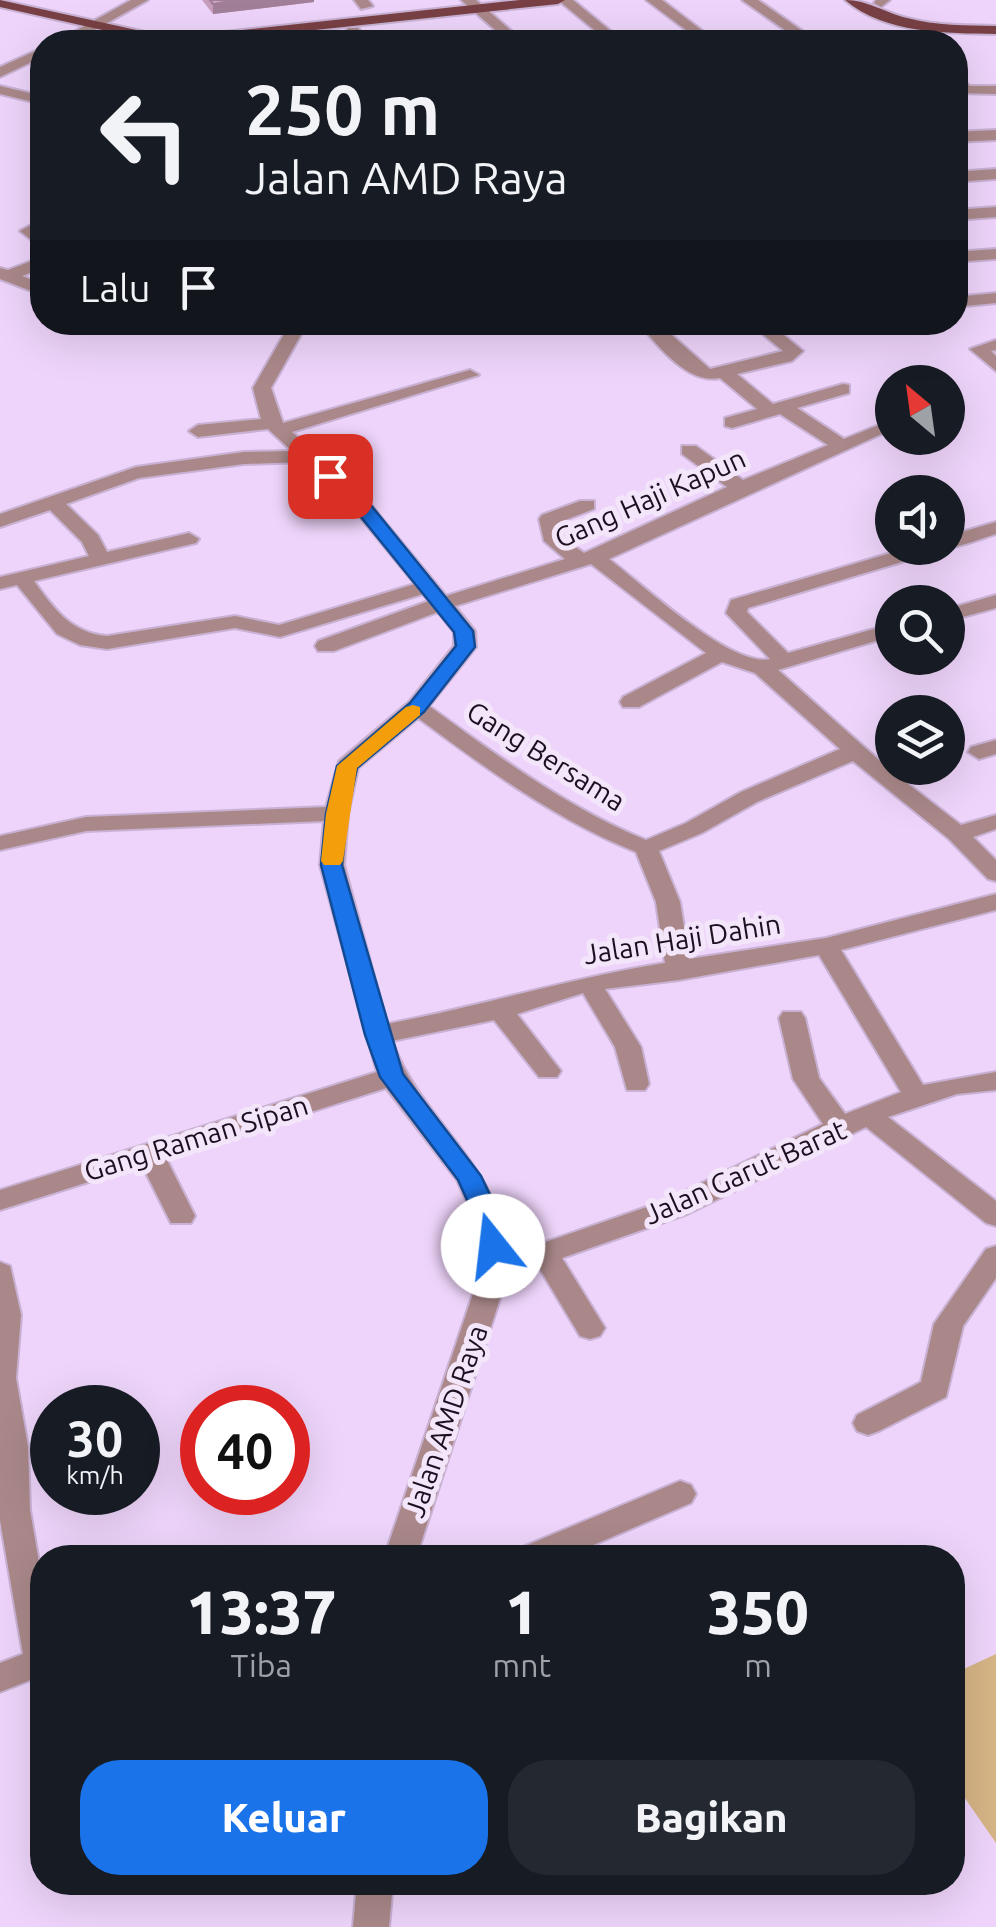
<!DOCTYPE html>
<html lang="id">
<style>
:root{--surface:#171b24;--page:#242831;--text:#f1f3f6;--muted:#9ea1a6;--accent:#1a73e8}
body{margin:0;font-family:Ubuntu,sans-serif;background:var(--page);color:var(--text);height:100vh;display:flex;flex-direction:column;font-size:38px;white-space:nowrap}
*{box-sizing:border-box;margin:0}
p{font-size:32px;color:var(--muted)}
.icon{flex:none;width:55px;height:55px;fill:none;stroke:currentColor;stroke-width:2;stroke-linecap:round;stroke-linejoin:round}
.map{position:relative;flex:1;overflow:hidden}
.panel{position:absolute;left:30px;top:1545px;width:935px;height:350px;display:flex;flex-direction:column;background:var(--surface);border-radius:40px;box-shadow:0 10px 40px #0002}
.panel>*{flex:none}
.top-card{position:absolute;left:30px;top:30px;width:938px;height:305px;border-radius:40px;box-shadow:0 10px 40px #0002;background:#171b24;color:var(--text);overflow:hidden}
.needle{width:65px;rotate:331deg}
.tools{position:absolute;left:875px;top:365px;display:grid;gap:20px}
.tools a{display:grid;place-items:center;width:90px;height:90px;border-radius:50%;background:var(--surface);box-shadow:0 10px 40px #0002;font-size:50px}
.speed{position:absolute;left:30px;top:1385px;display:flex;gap:20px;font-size:50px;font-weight:700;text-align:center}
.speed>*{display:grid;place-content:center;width:130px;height:130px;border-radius:50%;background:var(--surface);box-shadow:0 10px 40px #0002;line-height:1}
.speed small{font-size:25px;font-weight:400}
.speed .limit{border:15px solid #d22;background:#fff;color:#111}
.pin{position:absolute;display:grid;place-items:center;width:85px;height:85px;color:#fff;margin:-42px;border-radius:20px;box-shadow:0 5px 15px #0006}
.me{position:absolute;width:110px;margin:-55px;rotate:344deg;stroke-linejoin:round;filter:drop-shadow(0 0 8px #0008)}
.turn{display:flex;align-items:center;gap:35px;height:210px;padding:0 50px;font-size:45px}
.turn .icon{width:130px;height:130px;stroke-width:2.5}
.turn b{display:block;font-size:70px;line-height:85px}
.then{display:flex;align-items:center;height:95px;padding:0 50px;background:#0003;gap:20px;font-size:38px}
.eta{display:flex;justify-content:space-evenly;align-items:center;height:170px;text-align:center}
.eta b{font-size:60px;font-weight:800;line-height:70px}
.action{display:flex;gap:20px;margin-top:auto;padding:20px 50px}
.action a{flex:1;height:115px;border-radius:40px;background:var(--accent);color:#fff;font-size:40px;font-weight:800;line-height:115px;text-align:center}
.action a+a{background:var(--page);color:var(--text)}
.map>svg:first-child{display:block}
</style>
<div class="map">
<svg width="996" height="1927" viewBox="0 0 996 1927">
<rect width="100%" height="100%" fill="#eed4fa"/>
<polygon fill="#d6b586" points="996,1654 996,1843 953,1781 953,1674"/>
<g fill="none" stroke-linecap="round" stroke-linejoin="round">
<g stroke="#c8b1d3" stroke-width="4">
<g id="minor">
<polygon points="131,0 148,0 73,42 56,42"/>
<polygon points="354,0 368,0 373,6 361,9"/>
<polygon points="461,0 476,0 524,42 509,42"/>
<polygon points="558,0 573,0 624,42 609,42"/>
<polygon points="646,0 662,0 717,42 702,42"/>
<polygon points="742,0 758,0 818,42 802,42"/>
<polygon points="876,0 890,0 881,7 874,3"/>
<polygon points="348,28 358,28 369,42 355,42 346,31"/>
<polygon points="283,35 293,42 279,42 276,39"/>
<polygon points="42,48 42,57 0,77 0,67"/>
<polygon points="955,74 970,86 996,86 996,94 961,93 955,87"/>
<polygon points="0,86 42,96 42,104 0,94"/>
<polygon points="996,130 996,140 955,142 955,132"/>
<polygon points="996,169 996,179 955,182 955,172"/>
<polygon points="996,207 996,217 955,220 955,210"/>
<polygon points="42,219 42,230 39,232 42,248 20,231"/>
<polygon points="996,249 996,259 955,262 955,252"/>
<polygon points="42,257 42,268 22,276 42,284 42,295 0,279 0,268 8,270"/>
<polygon points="996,293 996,303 955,307 955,297"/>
<path d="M291,322H308L271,388L283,423L470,370L479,375L292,432L361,493L446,596L565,559L544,541L539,519L542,515L580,501H594V509L560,522L563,538L584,553L727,487L682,454V446H696L743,480L828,445L780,414L732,428L725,426V418L757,409L720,378C688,385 657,345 638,322H657L710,369L783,351L748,322H768L803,351L792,361L737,374L773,404L843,384L849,385V393L797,408L844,439L879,425L888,431L609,559C641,583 731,668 770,659L726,613L731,600L908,548H938L935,552L748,608L747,612L788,653L892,624V636L778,670L890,770L961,825L996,815V829L973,837L996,860V881L988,879L949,839L853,761L757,802L702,833L659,851L680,902L689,959L826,938L996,894V910L841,950L923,1085L996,1072V1090L957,1094L888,1117L996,1201V1226L986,1223L866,1127L687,1214L562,1258L605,1328L600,1336L590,1339L580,1336L538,1266L507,1277L416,1558H384L481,1270L476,1222L457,1180L386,1088L166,1158L195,1216L191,1223H171L142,1165L0,1210V1190L377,1072L320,865L324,821L86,831L0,850V836L86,817L326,807L339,761L409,702L454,646V632L438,612L334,651H318L315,646L318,641L429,601L423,594L280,637L235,628L107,649L80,645L57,634L17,585L0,589V577L89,556L82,542L50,510L0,527V514L136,467L244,452L292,451L268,429L198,437L189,431L198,425L261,419L253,388ZM304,462L347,501L415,584L279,625L235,616L107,636C71,633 54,609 34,581L196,543L199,539L189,533L107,552L98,535L66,504L139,478L244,464ZM591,564L706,653L623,697L620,702L623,707H639L722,662L755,673L840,749L741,792L686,823L646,840C567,808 498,756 429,706L476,647L475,631L455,606ZM418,718C487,769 556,820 636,852L656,902L665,963C571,978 480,1006 387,1024L344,865L348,814L358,768ZM819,955L901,1092L845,1114L819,1078L805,1018L801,1012H783L779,1018L793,1079L823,1124L667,1200L508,1255C497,1160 422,1123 392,1041L494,1020L539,1077H557L561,1071L517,1014L583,993L615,1047L627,1090H645L649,1084L641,1047L605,989L679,980Z"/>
<polygon points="996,340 996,350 991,351 996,356 996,371 970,349"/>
<path d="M996,522V534C980,539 963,546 946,548L948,536Z"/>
<polygon points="996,595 996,608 948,621 948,609"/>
<polygon points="996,740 996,754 979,759 968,752 971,747"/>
<polygon points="996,1246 996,1278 963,1326 946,1397 879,1431 868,1435 857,1431 853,1423 857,1415 921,1382 934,1324 986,1249"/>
<polygon points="0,1262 10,1266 21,1315 16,1378 28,1447 30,1510 42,1580 42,1682 33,1679 0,1692 0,1663 23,1654 0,1520"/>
<polygon points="680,1481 691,1485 696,1494 691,1503 563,1558 513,1558 518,1549"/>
<polygon points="357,1882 393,1882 389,1927 353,1927"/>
</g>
</g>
<g stroke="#c8b1d3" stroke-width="4">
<g id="major">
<polygon points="0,0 159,35 187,36 520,0 565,0 558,4 203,42 156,42 0,7"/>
<path d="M845,0C868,0 885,13 907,18C936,26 966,25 996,26V34C947,33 885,34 845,0Z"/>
</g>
</g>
<use href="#minor" fill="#aa8889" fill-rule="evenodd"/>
<use href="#major" fill="#784044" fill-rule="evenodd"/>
</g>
<polygon fill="#c69dbb" points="202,0 314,0 314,2 213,14"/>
<polygon fill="#a17f99" points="243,0 314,0 314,2 213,14 213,4"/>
<polygon fill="#e6b6da" stroke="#a17f99" stroke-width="2.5" points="210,0 243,0 213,4"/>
<polygon fill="#1a73e8" stroke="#114b97" stroke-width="2.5" points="330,471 361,493 473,631 475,647 424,712 357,768 347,814 342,865 403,1074 481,1176 503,1222 506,1246 502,1253 484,1253 477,1222 458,1180 380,1077 365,1035 321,865 326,814 337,766 410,703 456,646 454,632 348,501 324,480 322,476"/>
<polygon fill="#f59e0b" points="413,705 420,707 420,715 357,768 343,861 340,865 324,865 321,861 326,814 337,766 406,707"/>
<g text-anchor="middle" stroke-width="10" stroke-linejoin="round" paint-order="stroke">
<g font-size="28" fill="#1c1020" stroke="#f4e6fa">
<text transform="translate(650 498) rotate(-24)" y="10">Gang Haji Kapun</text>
<text transform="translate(546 756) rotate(32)" y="10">Gang Bersama</text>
<text transform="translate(682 939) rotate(-9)" y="10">Jalan Haji Dahin</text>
<text transform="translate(196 1138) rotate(-17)" y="10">Gang Raman Sipan</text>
<text transform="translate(745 1172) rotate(-24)" y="10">Jalan Garut Barat</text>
<text transform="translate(446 1421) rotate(-71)" y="10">Jalan AMD Raya</text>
</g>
</g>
</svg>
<div class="tools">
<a><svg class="needle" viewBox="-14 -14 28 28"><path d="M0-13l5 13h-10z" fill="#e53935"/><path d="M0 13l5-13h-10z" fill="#9ea1a6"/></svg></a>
<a><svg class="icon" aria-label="sound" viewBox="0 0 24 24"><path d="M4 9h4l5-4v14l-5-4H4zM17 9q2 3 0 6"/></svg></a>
<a><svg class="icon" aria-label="search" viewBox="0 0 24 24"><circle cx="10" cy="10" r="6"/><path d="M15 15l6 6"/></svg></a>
<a><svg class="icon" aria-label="layers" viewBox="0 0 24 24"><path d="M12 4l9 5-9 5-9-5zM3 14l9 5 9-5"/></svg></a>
</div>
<div class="speed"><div>30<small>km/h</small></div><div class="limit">40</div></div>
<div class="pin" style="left:330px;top:476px;background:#d93025"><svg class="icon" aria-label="arrive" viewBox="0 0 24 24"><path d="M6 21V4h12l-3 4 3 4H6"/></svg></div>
<svg class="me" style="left:493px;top:1246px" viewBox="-20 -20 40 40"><circle r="19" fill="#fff"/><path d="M0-13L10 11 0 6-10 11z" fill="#1a73e8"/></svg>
<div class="top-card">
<div class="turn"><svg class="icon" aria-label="left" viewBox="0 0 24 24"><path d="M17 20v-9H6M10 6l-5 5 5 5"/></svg><div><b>250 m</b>Jalan AMD Raya</div></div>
<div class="then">Lalu<svg class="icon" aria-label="arrive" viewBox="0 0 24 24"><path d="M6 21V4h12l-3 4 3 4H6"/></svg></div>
</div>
<section class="panel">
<div class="eta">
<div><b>13:37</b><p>Tiba</p></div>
<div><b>1</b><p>mnt</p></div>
<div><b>350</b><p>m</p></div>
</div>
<div class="action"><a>Keluar</a><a>Bagikan</a></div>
</section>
</div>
